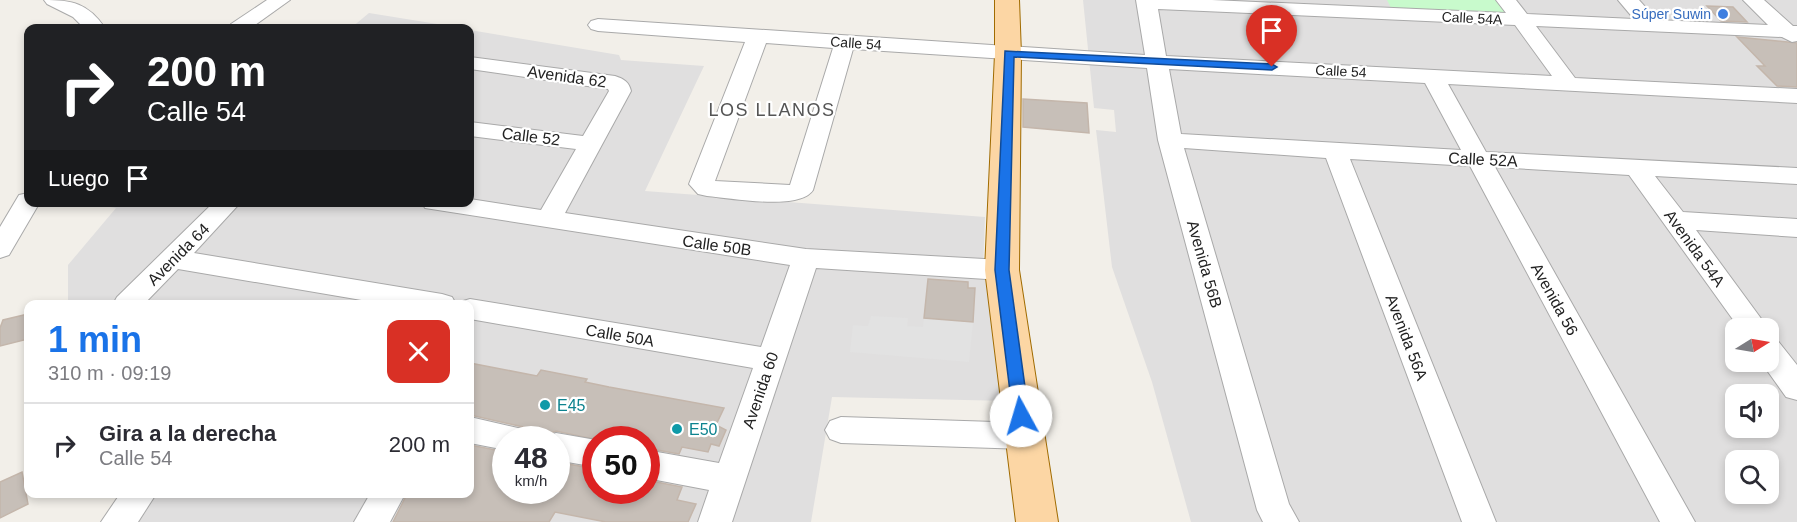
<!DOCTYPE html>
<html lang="es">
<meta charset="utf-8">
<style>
:root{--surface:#fff;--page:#f2f2f3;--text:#2b2b33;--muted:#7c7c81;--line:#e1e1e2;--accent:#1a73e8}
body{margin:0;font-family:Arial,sans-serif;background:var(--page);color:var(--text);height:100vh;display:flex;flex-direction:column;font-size:22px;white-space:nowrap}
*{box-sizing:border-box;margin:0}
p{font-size:20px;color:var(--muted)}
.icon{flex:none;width:33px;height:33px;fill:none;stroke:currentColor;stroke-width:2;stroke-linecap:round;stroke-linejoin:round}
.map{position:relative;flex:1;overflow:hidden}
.side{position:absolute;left:24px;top:300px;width:450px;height:198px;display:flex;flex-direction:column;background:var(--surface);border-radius:12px;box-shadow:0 3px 9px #0003}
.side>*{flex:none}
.hud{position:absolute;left:24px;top:24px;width:450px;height:183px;border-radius:12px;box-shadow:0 3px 9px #0003;background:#202124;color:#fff;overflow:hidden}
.needle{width:39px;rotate:79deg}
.buttons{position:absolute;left:1725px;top:318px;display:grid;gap:12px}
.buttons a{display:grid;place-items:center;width:54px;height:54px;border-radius:12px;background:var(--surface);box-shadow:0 3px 9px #0003;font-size:30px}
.speed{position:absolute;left:492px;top:426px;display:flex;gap:12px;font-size:30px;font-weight:700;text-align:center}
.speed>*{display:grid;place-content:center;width:78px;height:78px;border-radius:50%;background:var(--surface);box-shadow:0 3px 9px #0003;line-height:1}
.speed small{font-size:15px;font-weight:400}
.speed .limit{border:9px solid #d22;background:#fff;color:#111}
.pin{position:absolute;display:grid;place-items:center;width:51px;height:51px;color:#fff;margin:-62px -26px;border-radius:50% 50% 50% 0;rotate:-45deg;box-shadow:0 0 6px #0007}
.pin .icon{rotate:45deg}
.me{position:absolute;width:66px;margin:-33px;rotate:354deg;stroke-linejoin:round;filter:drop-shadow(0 0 4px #0008)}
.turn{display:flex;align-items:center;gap:21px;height:126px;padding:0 24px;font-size:27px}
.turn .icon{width:78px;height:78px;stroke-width:2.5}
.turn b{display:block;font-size:42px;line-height:51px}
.then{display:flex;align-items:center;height:57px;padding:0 24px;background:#0003;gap:12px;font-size:22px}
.round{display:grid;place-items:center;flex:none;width:63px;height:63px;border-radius:12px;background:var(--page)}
.overview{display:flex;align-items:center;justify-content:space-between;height:102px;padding:0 24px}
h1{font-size:36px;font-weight:600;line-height:45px;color:var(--accent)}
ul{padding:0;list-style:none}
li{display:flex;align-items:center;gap:18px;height:84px;padding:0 24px;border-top:2px solid var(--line)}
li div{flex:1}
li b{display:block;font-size:22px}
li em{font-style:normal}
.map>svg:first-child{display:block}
</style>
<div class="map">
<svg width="1797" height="522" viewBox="0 0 1797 522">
<rect width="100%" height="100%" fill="#f2efe9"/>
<g fill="#e0dfdf" fill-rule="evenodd">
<path d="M1083,0H1797V522H1191L1152,382L1112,267L1096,130L1116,132L1114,110L1094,108ZM1736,328H1768V362H1736ZM1736,394H1768V428H1736ZM1736,460H1768V494H1736Z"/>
<polygon points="369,13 462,28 351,28"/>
<path d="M470,30L619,55L621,60L704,66L645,191L985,217L983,269L1009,401L832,397L811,522H114L121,518L136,494H470V304H68V265L116,208L85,203L470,202ZM506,440H556V490H506ZM596,440H646V490H596Z"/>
</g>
<polygon fill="#c8facc" points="1387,0 1506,0 1521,20 1394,14"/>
<polygon fill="#e2e2e2" points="871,316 908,318 907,326 923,327 924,318 973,322 969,362 850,352 853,325 868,326"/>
<g fill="#c7bfb8" stroke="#c4b6ab" stroke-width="1.5">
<polygon points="1707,6 1733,7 1747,22 1721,21"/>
<polygon points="1737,37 1797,43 1797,87 1777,86 1757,66 1765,66"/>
<polygon points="1023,99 1087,103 1089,133 1023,127"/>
<polygon points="928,279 968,282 968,288 975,288 973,322 924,318"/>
<polygon points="28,314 28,339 0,346 0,328 3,320"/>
<polygon points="470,363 537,376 541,370 587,379 585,382 609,387 724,408 716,425 726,430 719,446 711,444 708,452 682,447 679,454 646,448 646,440 598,440 556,431 543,436 535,434 532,429 470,415"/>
<polygon points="470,445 506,452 506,490 556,490 556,462 596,469 596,490 646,490 646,480 682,487 677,500 696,504 688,522 606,522 555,512 549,522 393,522 407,494 470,494"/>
<polygon points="22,472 28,504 0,518 0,482"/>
</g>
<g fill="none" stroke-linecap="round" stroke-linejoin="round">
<g stroke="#a9a9a9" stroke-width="2">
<g id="minor">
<path d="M44,0C72,0 88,3 105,28H84L73,17L47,4Z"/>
<polygon points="267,0 290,0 251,28 228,28 231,24"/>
<path d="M1136,0H1212L1506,13L1496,0H1516L1527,14L1634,19L1618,0H1639L1657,20L1768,25L1743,0H1764L1793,26H1797V41L1792,42L1782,37L1536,26L1575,78L1797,89V103L1448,84L1486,152L1797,168V184L1655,176L1683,212L1797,219V237L1696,230L1768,328H1739L1629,175L1495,167L1695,522H1660L1470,166L1350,159L1496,522H1462L1326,158L1184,148L1289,504L1299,522H1263L1257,510L1158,140L1147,68L853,49L813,190C800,211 730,198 707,196L698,194L689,184L745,42L598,31L591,29L588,25L591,21L598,19L1145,55ZM1158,9L1515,25L1552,76L1166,56ZM766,43L833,48L790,185L715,181ZM1169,69L1425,83L1461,150L1181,134Z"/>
<path d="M470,57L615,76C624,79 629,82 631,91L565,213L806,249L1002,260L1012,263L1016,270L1012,277L1002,280L816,268L732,522H698L709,490L646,478V450L719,463L753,368L470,319V304H458L460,302L470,299L761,347L790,265L425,208L422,202H470V199L541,210L576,149L470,136V122L583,136L609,91L608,89L470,69Z"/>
<polygon points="28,193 28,202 40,202 9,255 0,258 0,227 19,195"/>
<polygon points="214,202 241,202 194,253 442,294 452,297 456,304 385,304 178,269 144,304 113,304 117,297"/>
<polygon points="1768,338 1778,341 1797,365 1797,400 1786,397 1761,362 1768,362"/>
<polygon points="470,417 531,431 536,440 506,440 506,450 470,443"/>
<polygon points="841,417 1023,423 1034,427 1039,436 1034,445 1023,449 841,443 830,439 825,430 830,421"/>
<polygon points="556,433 596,440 596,467 556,460 556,440 543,440 545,437"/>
<polygon points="120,494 156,494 138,522 101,522"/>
<polygon points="370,494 405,494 390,522 354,522"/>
</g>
</g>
<g stroke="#a06b00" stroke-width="2">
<polygon id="major" points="995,0 1019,0 1021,54 1019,270 1058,522 1016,522 985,270 995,54"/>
</g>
<use href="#minor" fill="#fff" fill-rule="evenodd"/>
<use href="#major" fill="#fcd6a4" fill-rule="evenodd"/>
</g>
<polygon fill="#1a73e8" stroke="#114b97" stroke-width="1.5" points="1005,51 1272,64 1277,67 1272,70 1014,57 1009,270 1029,416 1027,421 1021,423 1016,421 1013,416 995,270"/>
<circle fill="#3f7fe0" stroke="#fff" stroke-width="2" cx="1723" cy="14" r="6"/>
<g fill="#0f9aa8" stroke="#fff" stroke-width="2">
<circle cx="545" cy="405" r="6"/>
<circle cx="677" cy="429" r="6"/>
</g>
<g text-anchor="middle" stroke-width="4.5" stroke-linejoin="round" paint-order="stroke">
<g font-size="14" fill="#366cbe" stroke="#fff" text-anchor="end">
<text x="1711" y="19">Súper Suwin</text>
</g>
<g font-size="14" fill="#222" stroke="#fff">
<text transform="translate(1472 18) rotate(3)" y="5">Calle 54A</text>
<text transform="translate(856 43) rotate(4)" y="5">Calle 54</text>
<text transform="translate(1341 71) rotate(3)" y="5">Calle 54</text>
</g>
<g font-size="16" fill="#222" stroke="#fff">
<text transform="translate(567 76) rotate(8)" y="6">Avenida 62</text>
<text transform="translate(531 136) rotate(7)" y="6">Calle 52</text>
<text transform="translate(1483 159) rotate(3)" y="6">Calle 52A</text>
<text transform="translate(717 245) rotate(8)" y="6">Calle 50B</text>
<text transform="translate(1695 248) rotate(54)" y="6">Avenida 54A</text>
<text transform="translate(178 254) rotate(-45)" y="6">Avenida 64</text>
<text transform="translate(1205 264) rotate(74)" y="6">Avenida 56B</text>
<text transform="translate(1555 299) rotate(61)" y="6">Avenida 56</text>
<text transform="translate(620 335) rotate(10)" y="6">Calle 50A</text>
<text transform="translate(1407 337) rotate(69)" y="6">Avenida 56A</text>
<text transform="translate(760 390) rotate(-71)" y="6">Avenida 60</text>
</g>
<g font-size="16" fill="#0d838f" stroke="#fff" text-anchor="start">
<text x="557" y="411">E45</text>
<text x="689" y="435">E50</text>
</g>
<g font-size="18" letter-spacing="1.5" fill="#555" stroke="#fff">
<text x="772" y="116">LOS LLANOS</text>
</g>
</g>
</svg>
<div class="buttons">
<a><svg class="needle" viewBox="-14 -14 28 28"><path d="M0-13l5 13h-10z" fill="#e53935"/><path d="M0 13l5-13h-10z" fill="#7c7c81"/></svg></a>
<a><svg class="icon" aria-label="sound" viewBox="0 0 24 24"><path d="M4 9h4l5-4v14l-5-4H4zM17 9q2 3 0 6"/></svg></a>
<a><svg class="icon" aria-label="search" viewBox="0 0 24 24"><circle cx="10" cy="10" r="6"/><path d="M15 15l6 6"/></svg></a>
</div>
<div class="speed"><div>48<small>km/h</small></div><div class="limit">50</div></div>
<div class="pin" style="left:1272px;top:67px;background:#d93025"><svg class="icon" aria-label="arrive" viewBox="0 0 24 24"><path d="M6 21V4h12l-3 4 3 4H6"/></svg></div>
<svg class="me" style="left:1021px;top:416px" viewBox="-20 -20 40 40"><circle r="19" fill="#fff"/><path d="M0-13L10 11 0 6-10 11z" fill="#1a73e8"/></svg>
<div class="hud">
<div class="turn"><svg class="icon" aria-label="right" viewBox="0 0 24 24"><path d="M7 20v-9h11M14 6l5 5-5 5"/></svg><div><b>200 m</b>Calle 54</div></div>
<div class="then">Luego<svg class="icon" aria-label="arrive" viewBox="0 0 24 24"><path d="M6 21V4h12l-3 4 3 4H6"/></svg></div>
</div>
<section class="side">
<div class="overview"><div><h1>1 min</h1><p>310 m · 09:19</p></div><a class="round" style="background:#d93025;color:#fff"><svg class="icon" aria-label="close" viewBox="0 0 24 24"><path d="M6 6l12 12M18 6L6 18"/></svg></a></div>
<ul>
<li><svg class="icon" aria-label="right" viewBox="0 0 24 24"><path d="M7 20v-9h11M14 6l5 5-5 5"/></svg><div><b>Gira a la derecha</b><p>Calle 54</p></div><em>200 m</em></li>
</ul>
</section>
</div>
